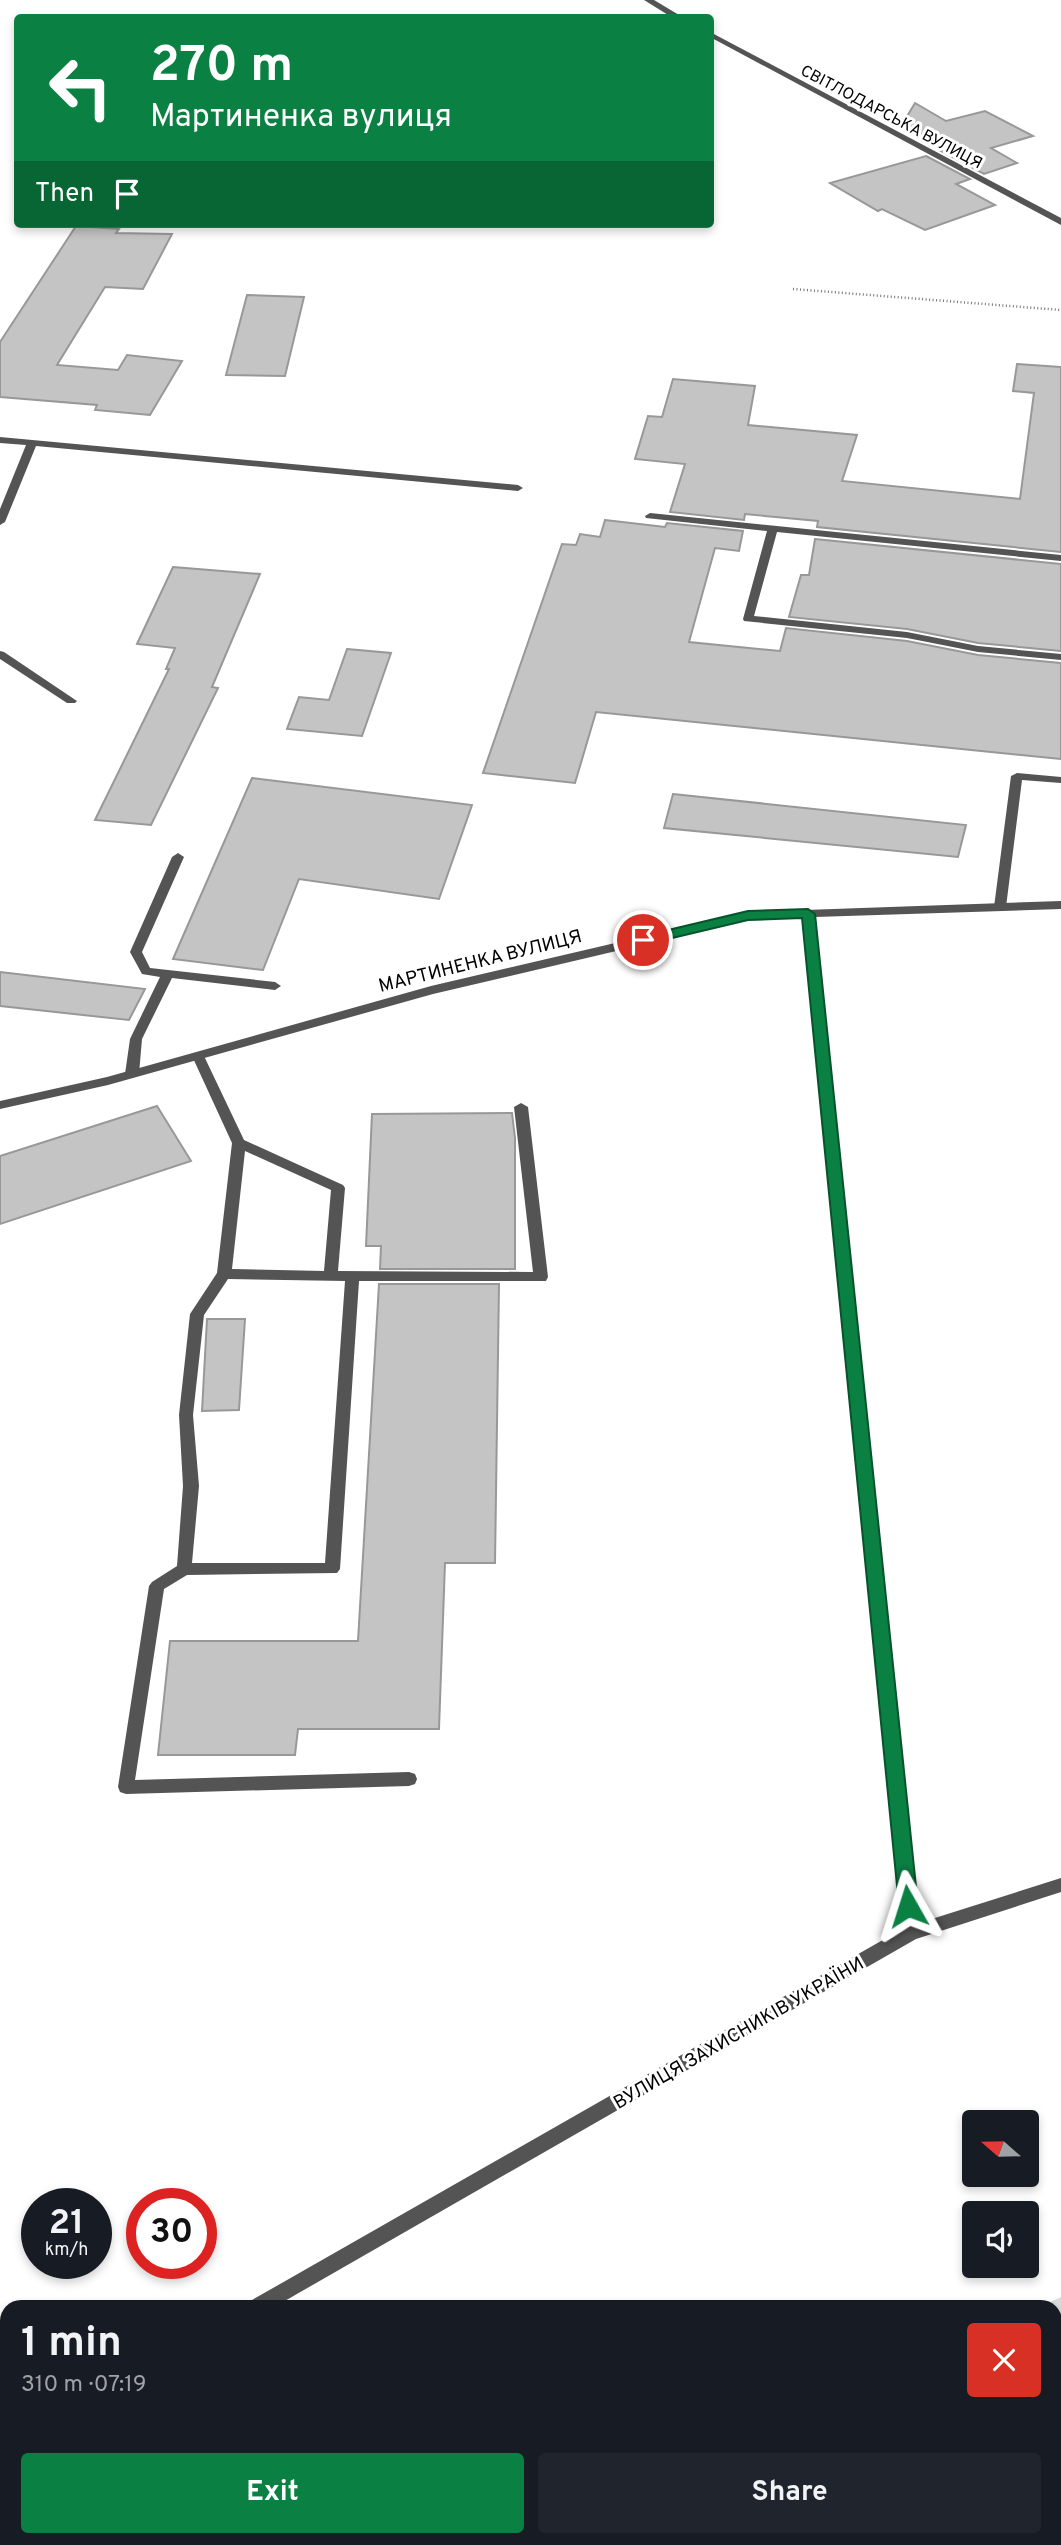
<!DOCTYPE html>
<meta charset="utf-8">
<style>
:root{--surface:#171b24;--page:#20242c;--text:#f1f3f6;--muted:#9ea1a6;--accent:#0b8043}
body{margin:0;font-family:Overpass,sans-serif;background:var(--page);color:var(--text);height:100vh;display:flex;flex-direction:column;font-size:26px;white-space:nowrap}
*{box-sizing:border-box;margin:0}
p{font-size:23px;color:var(--muted)}
.icon{flex:none;width:38px;height:38px;fill:none;stroke:currentColor;stroke-width:2;stroke-linecap:round;stroke-linejoin:round}
.map{position:relative;flex:1;overflow:hidden}
.side{position:absolute;left:0px;top:2300px;width:1062px;height:247px;display:flex;flex-direction:column;background:var(--surface);border-radius:21px 21px 0 0;box-shadow:0 4px 10px #0003}
.side>*{flex:none}
.hud{position:absolute;left:14px;top:14px;width:700px;height:214px;border-radius:7px;box-shadow:0 4px 10px #0003;background:#0b8043;color:#fff;overflow:hidden}
.needle{width:46px;rotate:290deg}
.fabs{position:absolute;left:962px;top:2110px;display:grid;gap:14px}
.fabs a{display:grid;place-items:center;width:77px;height:77px;border-radius:7px;background:var(--surface);box-shadow:0 4px 10px #0003;font-size:35px}
.speed{position:absolute;left:21px;top:2188px;display:flex;gap:14px;font-size:35px;font-weight:700;text-align:center}
.speed>*{display:grid;place-content:center;width:91px;height:91px;border-radius:50%;background:var(--surface);box-shadow:0 4px 10px #0003;line-height:1}
.speed small{font-size:18px;font-weight:400}
.speed .limit{border:10px solid #d22;background:#fff;color:#111}
.pin{position:absolute;display:grid;place-items:center;width:60px;height:60px;color:#fff;margin:-30px;border:4px solid #fff;border-radius:50%;box-shadow:0 2px 7px #0007}
.me{position:absolute;width:77px;margin:-38px;rotate:354deg;stroke-linejoin:round;filter:drop-shadow(0 0 5px #0008)}
.turn{display:flex;align-items:center;gap:24px;height:147px;padding:0 21px;font-size:32px}
.turn .icon{width:91px;height:91px;stroke-width:2.5}
.turn b{display:block;font-size:49px;line-height:60px}
.then{display:flex;align-items:center;height:66px;padding:0 21px;background:#0003;gap:14px;font-size:26px}
.round{display:grid;place-items:center;flex:none;width:74px;height:74px;border-radius:7px;background:var(--page)}
.head{display:flex;align-items:center;justify-content:space-between;height:119px;padding:0 21px}
h1{font-size:42px;font-weight:700;line-height:52px}
.action{display:flex;gap:14px;margin-top:auto;padding:14px 21px}
.action a{flex:1;height:80px;border-radius:7px;background:var(--accent);color:#fff;font-size:28px;font-weight:700;line-height:80px;text-align:center}
.action a+a{background:var(--page);color:var(--text)}
.map>svg:first-child{display:block}
</style>
<div class="map">
<svg width="1061" height="2545" viewBox="0 0 1061 2545">
<rect width="100%" height="100%" fill="#fff"/>
<polygon fill="#dbdbdb" points="1061,2297 1061,2545 397,2545 434,2539 1055,2539 1055,2306 1041,2306"/>
<g fill="#c4c4c4" stroke="#989898" stroke-width="2">
<polygon points="915,103 946,121 985,111 1033,136 991,148 1017,163 984,174 941,151 947,150 903,123"/>
<polygon points="926,156 970,179 956,184 995,205 925,230 882,209 878,211 830,183"/>
<polygon points="76,226 119,229 116,233 172,234 143,289 105,287 57,365 118,370 127,355 182,361 150,415 95,410 97,405 0,397 0,342"/>
<polygon points="247,295 304,297 285,376 226,375"/>
<polygon points="1017,364 1061,367 1061,552 817,527 818,521 745,514 744,520 670,512 685,464 635,459 648,416 662,417 673,379 755,386 748,425 857,435 842,481 1020,499 1034,393 1013,391"/>
<polygon points="605,520 665,527 667,523 743,531 739,551 715,548 689,642 780,651 786,628 907,641 978,655 1061,663 1061,759 596,712 575,783 483,773 562,544 576,545 580,534 600,537"/>
<polygon points="815,539 1061,564 1061,651 978,643 907,629 789,617 801,575 809,575"/>
<polygon points="173,567 260,574 212,687 218,688 151,825 95,820 169,669 166,669 175,648 137,644"/>
<polygon points="347,649 391,653 362,736 287,729 299,697 329,700"/>
<polygon points="252,778 472,805 439,899 299,879 263,970 173,959"/>
<polygon points="673,794 966,825 958,857 664,828"/>
<polygon points="0,972 145,989 129,1020 0,1006"/>
<polygon points="157,1106 191,1161 0,1224 0,1156"/>
<polygon points="512,1113 515,1138 515,1269 380,1269 381,1246 366,1246 372,1114"/>
<polygon points="379,1284 499,1284 495,1563 445,1563 439,1729 298,1729 295,1755 158,1755 170,1641 358,1641"/>
<polygon points="207,1319 245,1319 239,1410 202,1411"/>
</g>
<g fill="none" stroke-linecap="round" stroke-linejoin="round">
<polyline stroke="#767676" stroke-width="2.5" stroke-dasharray="1 2.5" stroke-linecap="butt" points="793,289 1061,310"/>
<g fill="#545454" fill-rule="evenodd">
<polygon points="0,437 518,485 523,488 518,491 36,446 5,522 0,525 0,509 26,445 0,443"/>
<polygon points="650,513 1061,555 1061,561 777,532 754,616 907,632 978,646 1061,654 1061,660 978,652 907,638 744,621 743,619 767,531 646,518 645,516"/>
<polygon points="0,651 4,652 77,701 75,703 67,703 0,659"/>
<polygon points="1017,773 1061,777 1061,783 1022,780 1006,907 1000,911 994,907 1011,776"/>
<polygon points="178,853 184,857 142,952 150,968 275,982 281,986 275,990 172,978 142,1039 139,1074 132,1078 125,1074 130,1039 160,977 142,974 130,952 172,857"/>
<path d="M198,1052L204,1056L244,1140L343,1185L345,1188L338,1271L533,1272L514,1107L521,1103L528,1107L548,1277L546,1281H359L340,1569L337,1573L187,1575L164,1589L135,1780L409,1772L415,1774L417,1779L415,1784L409,1786L126,1794L120,1792L118,1787L149,1586L152,1582L177,1566L183,1486L179,1415L190,1314L217,1273L232,1143L192,1056ZM245,1151L331,1190L324,1271L232,1269ZM228,1279L345,1281L325,1563H192L199,1486L193,1415L204,1315Z"/>
</g>
<g fill="#545454" fill-rule="evenodd">
<polygon points="644,0 654,0 684,18 673,18"/>
<polygon points="710,32 1061,218 1061,225 710,37"/>
<polygon points="1061,901 1061,909 815,917 919,1923 1061,1878 1061,1892 916,1939 276,2306 250,2306 252,2300 902,1929 803,918 748,920 433,994 108,1085 0,1109 0,1101 107,1077 431,986 748,912"/>
<polygon points="7,2441 7,2462 0,2465 0,2444"/>
</g>
</g>
<polygon fill="#0b8043" stroke="#07532c" stroke-width="2" points="808,909 815,914 918,1906 915,1912 908,1914 901,1912 899,1906 802,918 748,920 643,945 636,940 643,936 748,911"/>
<g text-anchor="middle" stroke-width="6" stroke-linejoin="round" paint-order="stroke">
<g font-size="16" fill="#000" stroke="#fff">
<text transform="translate(892 116) rotate(28)" y="6">СВІТЛОДАРСЬКА ВУЛИЦЯ</text>
</g>
<g font-size="19" fill="#000" stroke="#fff">
<text transform="translate(480 960) rotate(-14)" y="7">МАРТИНЕНКА ВУЛИЦЯ</text>
<text transform="translate(738 2032) rotate(-30)" y="7">ВУЛИЦЯ ЗАХИСНИКІВ УКРАЇНИ</text>
</g>
</g>
</svg>
<div class="fabs">
<a><svg class="needle" viewBox="-14 -14 28 28"><path d="M0-13l5 13h-10z" fill="#e53935"/><path d="M0 13l5-13h-10z" fill="#9ea1a6"/></svg></a>
<a><svg class="icon" aria-label="sound" viewBox="0 0 24 24"><path d="M4 9h4l5-4v14l-5-4H4zM17 9q2 3 0 6"/></svg></a>
</div>
<div class="speed"><div>21<small>km/h</small></div><div class="limit">30</div></div>
<div class="pin" style="left:643px;top:940px;background:#d93025"><svg class="icon" aria-label="arrive" viewBox="0 0 24 24"><path d="M6 21V4h12l-3 4 3 4H6"/></svg></div>
<svg class="me" style="left:908px;top:1906px" viewBox="-20 -20 40 40"><path d="M0-17L14 15 0 8-14 15z" fill="#0b8043" stroke="#fff" stroke-width="4"/></svg>
<div class="hud">
<div class="turn"><svg class="icon" aria-label="left" viewBox="0 0 24 24"><path d="M17 20v-9H6M10 6l-5 5 5 5"/></svg><div><b>270 m</b>Мартиненка вулиця</div></div>
<div class="then">Then<svg class="icon" aria-label="arrive" viewBox="0 0 24 24"><path d="M6 21V4h12l-3 4 3 4H6"/></svg></div>
</div>
<section class="side">
<div class="head"><div><h1>1 min</h1><p>310 m · 07:19</p></div><a class="round" style="background:#d93025;color:#fff"><svg class="icon" aria-label="close" viewBox="0 0 24 24"><path d="M6 6l12 12M18 6L6 18"/></svg></a></div>
<div class="action"><a>Exit</a><a>Share</a></div>
</section>
</div>
